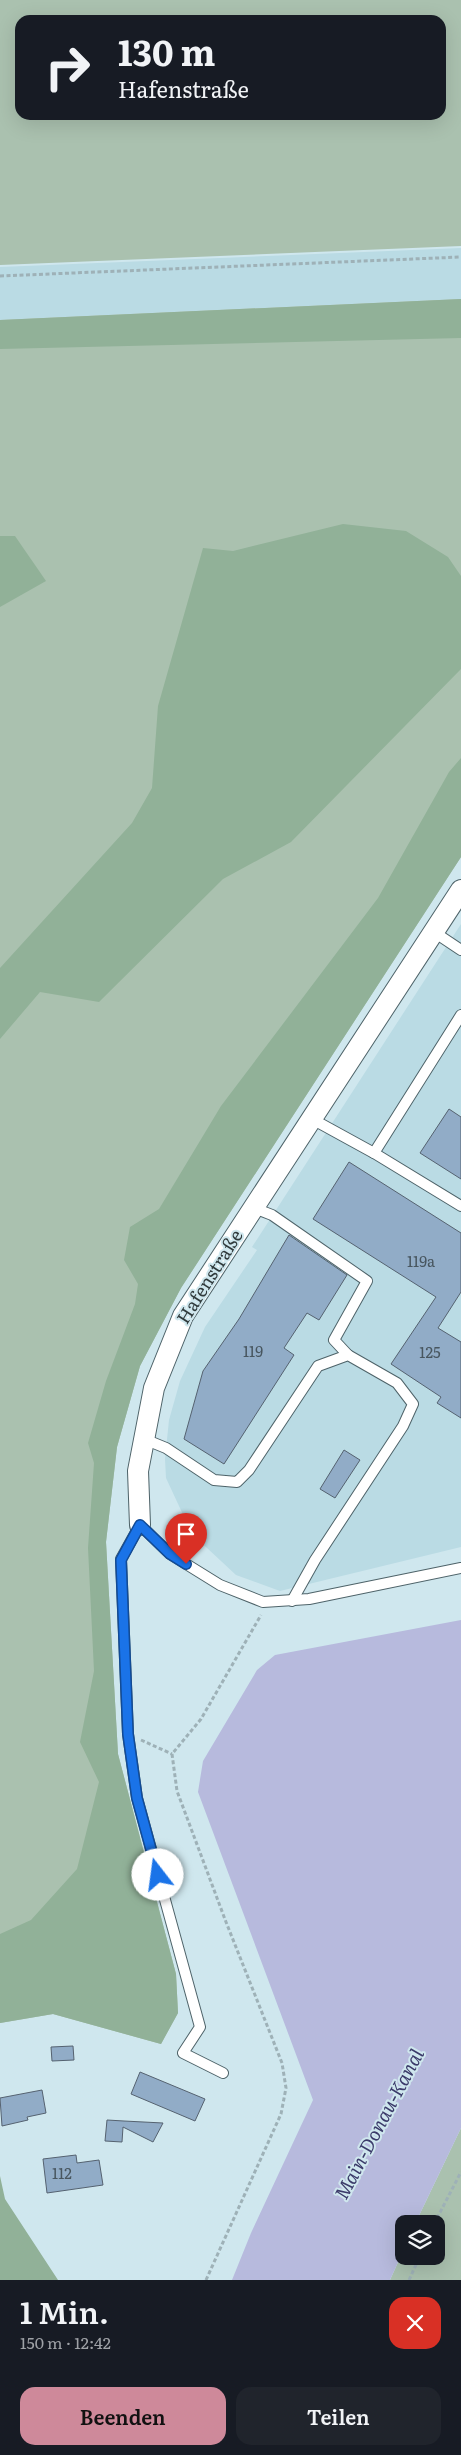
<!DOCTYPE html>
<html lang="de">
<meta charset="utf-8">
<style>
:root{--surface:#171b24;--page:#20242c;--text:#f1f3f6;--muted:#9ea1a6;--accent:#ce899a}
body{margin:0;font-family:Literata,serif;background:var(--page);color:var(--text);height:100vh;display:flex;flex-direction:column;font-size:19px;white-space:nowrap}
*{box-sizing:border-box;margin:0}
p{font-size:16px;color:var(--muted)}
.icon{flex:none;width:28px;height:28px;fill:none;stroke:currentColor;stroke-width:2;stroke-linecap:round;stroke-linejoin:round}
.map{position:relative;height:2280px;overflow:hidden}
.drawer{display:flex;flex-direction:column;background:var(--surface);flex:1}
.drawer>*{flex:none}
.top-card{position:absolute;left:15px;top:15px;width:431px;height:105px;border-radius:15px;box-shadow:0 5px 20px #0002;background:#171b24;color:var(--text);overflow:hidden}
.fabs{position:absolute;left:395px;top:2215px;display:grid;gap:10px}
.fabs a{display:grid;place-items:center;width:50px;height:50px;border-radius:10px;background:var(--surface);box-shadow:0 5px 20px #0002;font-size:25px}
.pin{position:absolute;display:grid;place-items:center;width:42px;height:42px;color:#fff;margin:-51px -21px;border-radius:50% 50% 50% 0;rotate:-45deg;box-shadow:0 0 5px #0007}
.pin .icon{rotate:45deg}
.me{position:absolute;width:55px;margin:-28px;rotate:345deg;stroke-linejoin:round;filter:drop-shadow(0 0 4px #0008)}
.turn{display:flex;align-items:center;gap:18px;height:105px;padding:0 20px;font-size:22px}
.turn .icon{width:65px;height:65px;stroke-width:2.5}
.turn b{display:block;font-size:35px;line-height:42px}
.round{display:grid;place-items:center;flex:none;width:52px;height:52px;border-radius:15px;background:var(--page)}
.overview{display:flex;align-items:center;justify-content:space-between;height:85px;padding:0 20px}
h1{font-size:30px;font-weight:600;line-height:38px}
.cta{display:flex;gap:10px;margin-top:auto;padding:10px 20px}
.cta a{flex:1;height:58px;border-radius:15px;background:var(--accent);color:#111;font-size:20px;font-weight:600;line-height:58px;text-align:center}
.cta a+a{background:var(--page);color:var(--text)}
.map>svg:first-child{display:block}
</style>
<div class="map">
<svg width="461" height="2280" viewBox="0 0 461 2280">
<rect width="100%" height="100%" fill="#cfe7ee"/>
<g fill="#badbe4">
<polygon points="461,248 461,299 0,320 0,267"/>
<polygon points="461,924 461,1547 280,1591 236,1575 192,1534 166,1478 165,1459 169,1420 180,1381 205,1327 257,1250 252,1247"/>
</g>
<g fill="#aac1af" fill-rule="evenodd">
<path d="M0,0H461V246L0,265ZM20,20H441V115H20Z"/>
<polygon points="461,299 461,857 181,1288 140,1366 117,1447 106,1542 118,1754 176,1974 178,2013 161,2044 53,2014 0,2023 0,320"/>
<polygon points="461,2128 461,2280 390,2280 404,2249 404,2256 436,2256 436,2224 415,2224"/>
</g>
<g fill="#91b198">
<polygon points="461,299 461,338 0,349 0,320"/>
<polygon points="343,524 406,531 448,557 461,576 461,669 291,842 223,879 99,1002 40,992 0,1039 0,968 132,823 152,788 158,706 203,548 233,551"/>
<polygon points="0,536 15,536 46,581 0,607"/>
<polygon points="461,758 461,857 181,1288 140,1366 117,1447 106,1542 118,1754 176,1974 178,2013 161,2044 53,2014 0,2023 0,1934 31,1920 77,1869 99,1782 80,1742 94,1671 88,1548 94,1463 88,1443 106,1381 135,1304 138,1284 124,1260 130,1227 159,1209 221,1106 378,898 449,772"/>
<polygon points="0,2176 5,2199 58,2280 0,2280"/>
</g>
<polygon fill="#b7badd" points="461,1620 461,2128 415,2224 404,2224 404,2249 390,2280 232,2280 251,2233 313,2100 198,1792 203,1761 257,1670 275,1655"/>
<g fill="#91acc7" stroke="#556270">
<polygon points="449,1109 461,1117 461,1179 420,1153"/>
<polygon points="349,1162 461,1233 461,1292 438,1328 461,1342 461,1418 437,1403 441,1397 391,1364 436,1297 313,1219"/>
<polygon points="289,1235 347,1275 319,1320 307,1313 284,1348 294,1355 224,1464 184,1439 203,1371 239,1319"/>
<polygon points="344,1450 360,1460 335,1498 320,1489"/>
<polygon points="73,2046 74,2060 52,2061 51,2047"/>
<polygon points="140,2072 205,2099 195,2121 131,2094"/>
<polygon points="42,2090 46,2113 27,2117 28,2120 2,2126 0,2098"/>
<polygon points="107,2120 124,2121 163,2123 153,2142 123,2127 122,2142 105,2141"/>
<polygon points="76,2155 77,2163 99,2160 103,2185 47,2193 43,2159"/>
</g>
<g fill="none" stroke-linecap="round" stroke-linejoin="round">
<g stroke="#4e6369" stroke-width="12">
<g id="service">
<polyline points="434,932 461,950"/>
<polyline points="312,1119 374,1153 461,1015"/>
<polyline points="374,1153 461,1206"/>
<polyline points="254,1208 272,1215 367,1281 334,1340 348,1355"/>
<polyline points="144,1439 166,1448 214,1480 237,1482 249,1470 318,1366 348,1355 397,1383 413,1404 403,1426 315,1560 292,1601"/>
<polyline points="223,2073 183,2053 200,2027 137,1798 128,1734 121,1559 140,1525 170,1554 220,1585 263,1602 309,1599 461,1568"/>
</g>
</g>
<g stroke="#4e6369" stroke-width="22">
<polyline id="minor" points="140,1525 138,1471 154,1388 183,1316 461,890"/>
</g>
<g stroke="#9eb1b7" stroke-width="3" stroke-dasharray="4 2.5" stroke-linecap="butt">
<polyline points="0,276 461,257"/>
<polyline points="141,1740 172,1754"/>
<polyline points="434,2224 461,2172"/>
<polyline points="206,2280 281,2114 286,2088 282,2063 226,1922 177,1791 172,1754 201,1719 261,1615"/>
<polyline points="409,2280 420,2256"/>
</g>
<use href="#service" stroke="#fff" stroke-width="10"/>
<use href="#minor" stroke="#fff" stroke-width="20"/>
</g>
<g fill="none" stroke-linecap="round" stroke-linejoin="round">
<g stroke="#114b97" stroke-width="12">
<polyline id="route" points="158,1875 137,1798 128,1734 121,1560 140,1525 170,1554 186,1564"/>
</g>
<use href="#route" stroke="#1a73e8" stroke-width="9"/>
</g>
<g text-anchor="middle" stroke-width="4" stroke-linejoin="round" paint-order="stroke">
<g font-size="15" fill="#48565f">
<text x="421" y="1267">119a</text>
<text x="253" y="1357">119</text>
<text x="430" y="1358">125</text>
<text x="62" y="2179">112</text>
</g>
<g font-size="18" fill="#303a3c" stroke="#cfe7ee">
<text transform="translate(210 1277) rotate(-58)" y="6">Hafenstraße</text>
</g>
<g font-size="19" font-style="italic" fill="#3b3b6a" stroke="#cfe7ee">
<text transform="translate(379 2124) rotate(-62)" y="7">Main-Donau-Kanal</text>
</g>
</g>
</svg>
<div class="fabs">
<a><svg class="icon" aria-label="layers" viewBox="0 0 24 24"><path d="M12 4l9 5-9 5-9-5zM3 14l9 5 9-5"/></svg></a>
</div>
<div class="pin" style="left:186px;top:1564px;background:#d93025"><svg class="icon" aria-label="arrive" viewBox="0 0 24 24"><path d="M6 21V4h12l-3 4 3 4H6"/></svg></div>
<svg class="me" style="left:158px;top:1875px" viewBox="-20 -20 40 40"><circle r="19" fill="#fff"/><path d="M0-13L10 11 0 6-10 11z" fill="#1a73e8"/></svg>
<div class="top-card">
<div class="turn"><svg class="icon" aria-label="right" viewBox="0 0 24 24"><path d="M7 20v-9h11M14 6l5 5-5 5"/></svg><div><b>130 m</b>Hafenstraße</div></div>
</div>
</div>
<section class="drawer">
<div class="overview"><div><h1>1 Min.</h1><p>150 m · 12:42</p></div><a class="round" style="background:#d93025;color:#fff"><svg class="icon" aria-label="close" viewBox="0 0 24 24"><path d="M6 6l12 12M18 6L6 18"/></svg></a></div>
<div class="cta"><a>Beenden</a><a>Teilen</a></div>
</section>
